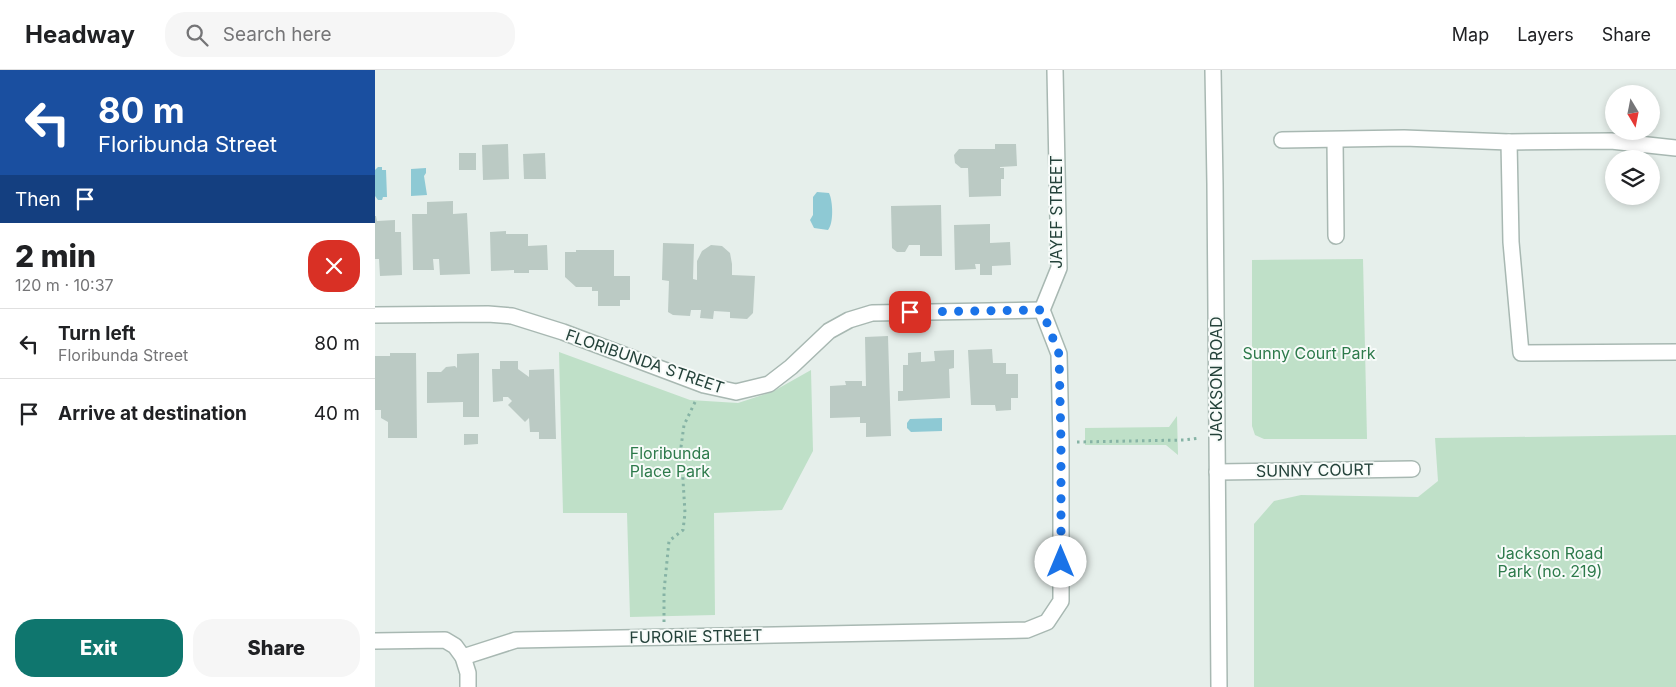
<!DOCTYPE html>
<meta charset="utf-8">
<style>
:root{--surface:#fff;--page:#f6f6f6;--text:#202124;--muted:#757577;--line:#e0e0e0;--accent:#0f766e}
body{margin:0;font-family:Inter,sans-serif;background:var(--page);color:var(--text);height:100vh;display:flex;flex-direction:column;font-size:19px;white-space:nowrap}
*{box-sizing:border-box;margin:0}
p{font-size:16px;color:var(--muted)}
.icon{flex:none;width:28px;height:28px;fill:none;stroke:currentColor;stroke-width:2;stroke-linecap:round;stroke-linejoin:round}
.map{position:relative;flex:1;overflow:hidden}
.sheet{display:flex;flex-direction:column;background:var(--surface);width:375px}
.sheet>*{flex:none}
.top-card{background:#1a4fa0;color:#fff;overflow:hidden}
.needle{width:32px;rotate:170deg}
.tools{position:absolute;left:1230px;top:15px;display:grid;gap:10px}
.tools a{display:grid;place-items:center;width:55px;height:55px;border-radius:50%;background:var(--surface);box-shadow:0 2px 8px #0003;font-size:25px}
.pin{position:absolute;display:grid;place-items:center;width:42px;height:42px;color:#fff;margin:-21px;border-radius:10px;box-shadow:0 2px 8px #0006}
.me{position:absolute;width:55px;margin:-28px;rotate:0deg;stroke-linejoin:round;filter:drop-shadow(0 0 4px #0008)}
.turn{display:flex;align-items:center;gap:18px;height:105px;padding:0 15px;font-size:22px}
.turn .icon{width:65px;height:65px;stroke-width:2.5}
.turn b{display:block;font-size:35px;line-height:42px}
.then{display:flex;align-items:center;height:48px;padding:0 15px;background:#0003;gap:10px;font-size:19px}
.round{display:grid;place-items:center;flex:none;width:52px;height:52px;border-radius:20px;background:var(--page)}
.headline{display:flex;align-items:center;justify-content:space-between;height:85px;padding:0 15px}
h1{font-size:30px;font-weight:800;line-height:38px}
.button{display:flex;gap:10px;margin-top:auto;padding:10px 15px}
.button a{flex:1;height:58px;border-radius:20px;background:var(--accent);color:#fff;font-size:20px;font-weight:800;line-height:58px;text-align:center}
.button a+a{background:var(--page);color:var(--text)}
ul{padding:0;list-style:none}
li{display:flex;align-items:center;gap:15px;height:70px;padding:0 15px;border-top:1px solid var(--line)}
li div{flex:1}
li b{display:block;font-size:19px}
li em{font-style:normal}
header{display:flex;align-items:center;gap:30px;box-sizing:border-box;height:70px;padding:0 25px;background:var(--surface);border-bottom:1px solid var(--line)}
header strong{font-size:24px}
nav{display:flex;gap:28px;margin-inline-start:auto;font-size:18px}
.search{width:350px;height:45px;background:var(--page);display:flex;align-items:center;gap:12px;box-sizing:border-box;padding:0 18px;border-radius:20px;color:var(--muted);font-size:19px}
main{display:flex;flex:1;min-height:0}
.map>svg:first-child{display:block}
</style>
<header>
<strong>Headway</strong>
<div class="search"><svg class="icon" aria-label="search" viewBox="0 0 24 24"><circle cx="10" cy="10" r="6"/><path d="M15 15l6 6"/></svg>Search here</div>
<nav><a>Map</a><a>Layers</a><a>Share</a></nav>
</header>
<main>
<section class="sheet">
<div class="top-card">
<div class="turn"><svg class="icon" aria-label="left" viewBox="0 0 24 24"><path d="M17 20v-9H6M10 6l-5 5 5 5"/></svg><div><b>80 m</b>Floribunda Street</div></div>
<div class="then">Then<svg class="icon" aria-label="arrive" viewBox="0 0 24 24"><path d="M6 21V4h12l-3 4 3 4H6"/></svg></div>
</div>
<div class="headline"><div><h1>2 min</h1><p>120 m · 10:37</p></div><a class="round" style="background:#d93025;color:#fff"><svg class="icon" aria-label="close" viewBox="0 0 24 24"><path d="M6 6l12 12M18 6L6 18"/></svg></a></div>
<ul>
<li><svg class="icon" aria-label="left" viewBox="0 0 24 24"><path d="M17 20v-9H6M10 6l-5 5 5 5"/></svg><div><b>Turn left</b><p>Floribunda Street</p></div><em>80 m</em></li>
<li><svg class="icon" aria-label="arrive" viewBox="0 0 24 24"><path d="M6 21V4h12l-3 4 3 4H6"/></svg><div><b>Arrive at destination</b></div><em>40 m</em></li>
</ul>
<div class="button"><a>Exit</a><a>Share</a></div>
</section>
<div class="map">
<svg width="1301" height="617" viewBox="0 0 1301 617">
<rect width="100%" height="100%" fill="#e6efeb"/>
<g fill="#bfe0c8">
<polygon points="988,189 992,369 889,369 880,365 877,356 877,190"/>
<polygon points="184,282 315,330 363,333 397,322 436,300 438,381 407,440 339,443 340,545 255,547 252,443 188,443"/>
<polygon points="802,346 803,385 791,375 710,375 710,358 794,357"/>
<polygon points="1301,365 1301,617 879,617 879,454 899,431 926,425 1043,427 1063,411 1060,368"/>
</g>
<g fill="#8ec9d4">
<polygon points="3,97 7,97 7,100 11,100 12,127 8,127 7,130 3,130 0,126 0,100"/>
<polygon points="51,98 51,103 49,106 52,125 36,126 36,99"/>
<path d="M442,122L454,123C458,131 459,153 453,160L439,158L435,150L438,145V127Z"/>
<polygon points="567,348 567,361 536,362 532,358 532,353 535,349"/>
</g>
<g fill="#bbcac4">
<polygon points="133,74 134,109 108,110 107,75"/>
<polygon points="620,74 641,74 642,96 625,97 625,98 629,98 629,109 626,109 626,126 594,127 593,98 586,98 580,93 579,85 584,79 620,79"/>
<rect x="84" y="83" width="17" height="17"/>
<polygon points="170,83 171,109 149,109 148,84"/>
<polygon points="78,131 78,144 92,143 95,204 65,205 64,189 58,189 59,200 38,200 37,144 52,144 52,132"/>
<polygon points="566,135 567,186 545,186 545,175 534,175 530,182 522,182 517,178 516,136"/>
<polygon points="0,146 1,146 2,151 20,150 20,162 26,162 27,205 5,206 4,189 0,189"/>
<polygon points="615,154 615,173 635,172 636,195 617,196 617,205 605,205 605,194 600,194 601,199 580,200 579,155"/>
<polygon points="131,161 131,164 153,164 153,176 172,175 173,200 154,200 154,203 139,203 139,200 116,201 115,162"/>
<polygon points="288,173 319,174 318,209 322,210 322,191 327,181 336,175 347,176 355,183 357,194 357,205 380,206 378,243 372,249 355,248 355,242 339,241 338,249 325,248 326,240 316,240 315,246 298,245 293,242 294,211 287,210"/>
<polygon points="201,180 239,180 239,206 255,206 255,230 245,230 245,236 223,236 223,221 217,221 217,217 201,217 190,207 190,182 201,182"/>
<polygon points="513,266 516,366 491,367 491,353 485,353 485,347 455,348 455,316 471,315 470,311 487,311 487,316 491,316 490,267"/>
<polygon points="617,279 618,293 631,293 631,304 643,304 643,328 636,328 636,340 621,341 620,335 596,335 593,280"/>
<polygon points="579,280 579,298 574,299 575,328 523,331 523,321 528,321 528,295 533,295 533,283 546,282 546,292 560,291 559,281"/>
<polygon points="15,283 41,283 42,368 13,368 13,352 6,348 6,340 0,340 0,286 15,286"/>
<polygon points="104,283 104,347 88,347 88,332 52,333 52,302 66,302 71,297 80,296 82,298 82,284"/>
<polygon points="125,291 143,291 143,299 154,307 154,300 179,299 181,369 164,369 164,362 155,362 154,348 150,352 133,335 137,331 133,327 128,327 128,331 118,332 117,299 125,299"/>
<polygon points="89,364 103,364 103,374 89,375"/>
</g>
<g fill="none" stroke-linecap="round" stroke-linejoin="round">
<g stroke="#a8b8b2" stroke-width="18">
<g id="minor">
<polyline points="838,0 840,114 844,617"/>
<polyline points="907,70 1029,68 1134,72 1236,71 1301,78"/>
<polyline points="960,70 961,166"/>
<polyline points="1134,72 1136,172 1146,283 1301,282"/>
<polyline points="0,245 113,244 137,246 188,262 329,315 361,322 394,314 416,297 454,261 474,250 497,243 667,240"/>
<polyline points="842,402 1037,399"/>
<polyline points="0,571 70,570 80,576 88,587 93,603 93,617"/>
<polyline points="88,587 141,570 652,560 672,552 686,531 686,372 684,284 667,240 684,198 680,0"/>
</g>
</g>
<g stroke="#86b3a5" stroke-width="3" stroke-dasharray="2.5 4" stroke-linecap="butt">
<polyline points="702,372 809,370 825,368"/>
<polyline points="289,552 289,521 294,471 308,460 310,443 306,377 309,355 321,330"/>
</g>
<use href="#minor" stroke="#fff" stroke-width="15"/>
</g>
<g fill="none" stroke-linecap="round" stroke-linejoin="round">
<polyline stroke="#1a73e8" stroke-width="9" stroke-dasharray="0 16.2" points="535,242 667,240 684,284 686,372 686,492"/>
</g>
<g text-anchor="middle" stroke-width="4" stroke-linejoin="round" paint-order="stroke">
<g font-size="16" fill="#24423a" stroke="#f7fbf9">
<text transform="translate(681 142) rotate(-90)" y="6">JAYEF STREET</text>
<text transform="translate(270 291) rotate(19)" y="6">FLORIBUNDA STREET</text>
<text transform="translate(841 309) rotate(-90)" y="6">JACKSON ROAD</text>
<text transform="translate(940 400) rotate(-1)" y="6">SUNNY COURT</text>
<text transform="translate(321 566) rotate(-1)" y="6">FURORIE STREET</text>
</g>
<g font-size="16" fill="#2d7a4b" stroke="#f7fbf9">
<text x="934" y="289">Sunny Court Park</text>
<text x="295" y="389">Floribunda<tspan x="295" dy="18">Place Park</tspan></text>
<text x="1175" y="489">Jackson Road<tspan x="1175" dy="18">Park (no. 219)</tspan></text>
</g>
</g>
</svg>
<div class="tools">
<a><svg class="needle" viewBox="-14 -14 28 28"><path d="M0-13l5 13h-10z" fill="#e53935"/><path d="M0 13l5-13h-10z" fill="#757577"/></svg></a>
<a><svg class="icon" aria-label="layers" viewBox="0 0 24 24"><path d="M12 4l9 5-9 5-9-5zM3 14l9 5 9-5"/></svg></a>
</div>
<div class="pin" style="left:535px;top:242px;background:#d93025"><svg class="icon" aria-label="arrive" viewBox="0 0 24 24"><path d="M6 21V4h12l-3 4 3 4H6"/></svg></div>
<svg class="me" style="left:686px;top:492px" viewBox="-20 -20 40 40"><circle r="19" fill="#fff"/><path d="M0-13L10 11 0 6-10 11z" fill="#1a73e8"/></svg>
</div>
</main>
